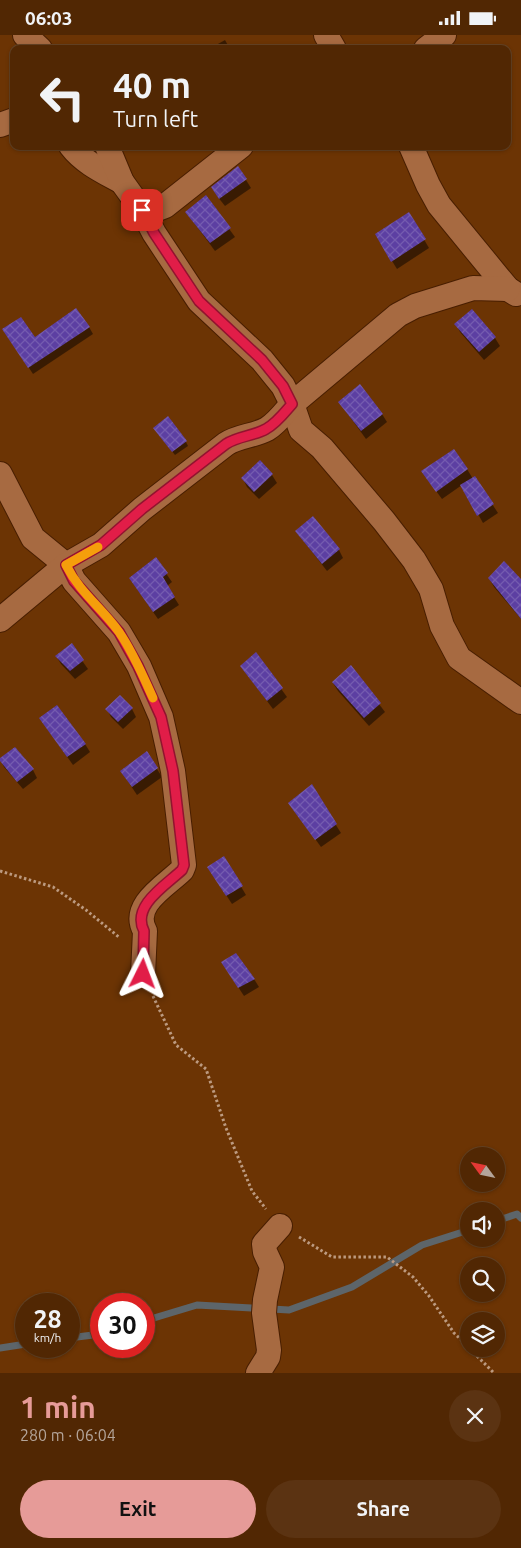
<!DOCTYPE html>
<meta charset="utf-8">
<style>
:root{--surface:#512703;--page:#5b3312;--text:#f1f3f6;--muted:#b4a59a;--line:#674425;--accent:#e69b98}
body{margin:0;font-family:Ubuntu,sans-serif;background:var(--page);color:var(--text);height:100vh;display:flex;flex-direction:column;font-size:19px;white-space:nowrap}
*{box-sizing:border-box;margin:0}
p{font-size:16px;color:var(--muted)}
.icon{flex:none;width:28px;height:28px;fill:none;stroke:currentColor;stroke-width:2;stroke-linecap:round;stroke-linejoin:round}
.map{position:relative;height:1338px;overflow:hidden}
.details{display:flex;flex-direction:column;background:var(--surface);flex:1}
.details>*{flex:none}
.hud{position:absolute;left:10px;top:10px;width:501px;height:105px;border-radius:10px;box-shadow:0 1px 4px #0004,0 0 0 1px var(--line);background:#512703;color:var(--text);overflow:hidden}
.needle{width:32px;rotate:303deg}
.buttons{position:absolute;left:460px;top:1112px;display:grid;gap:10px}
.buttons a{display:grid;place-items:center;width:45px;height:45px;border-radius:50%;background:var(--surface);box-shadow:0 1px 4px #0004,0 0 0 1px var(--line);font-size:25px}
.speed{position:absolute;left:15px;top:1258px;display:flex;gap:10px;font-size:25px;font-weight:700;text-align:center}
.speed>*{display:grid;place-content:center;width:65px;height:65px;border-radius:50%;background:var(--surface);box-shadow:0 1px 4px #0004,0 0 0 1px var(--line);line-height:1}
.speed small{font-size:12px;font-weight:400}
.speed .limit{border:8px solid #d22;background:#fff;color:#111}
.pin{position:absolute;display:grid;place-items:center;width:42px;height:42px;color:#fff;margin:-21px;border-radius:10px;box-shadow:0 2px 8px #0006}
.me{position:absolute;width:55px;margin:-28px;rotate:3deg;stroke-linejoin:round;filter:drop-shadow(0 0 4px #0008)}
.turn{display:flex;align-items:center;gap:18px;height:105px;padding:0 20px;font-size:22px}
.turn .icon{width:65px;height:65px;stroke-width:2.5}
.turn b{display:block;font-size:35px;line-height:42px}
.round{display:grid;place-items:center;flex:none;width:52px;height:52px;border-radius:26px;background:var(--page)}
.summary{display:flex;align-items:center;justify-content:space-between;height:85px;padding:0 20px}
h1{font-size:30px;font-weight:700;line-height:38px;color:var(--accent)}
.cta{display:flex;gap:10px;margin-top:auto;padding:10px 20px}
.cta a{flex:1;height:58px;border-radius:30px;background:var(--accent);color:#111;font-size:20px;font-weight:700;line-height:58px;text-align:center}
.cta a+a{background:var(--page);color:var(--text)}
.status{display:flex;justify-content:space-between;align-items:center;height:35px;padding:0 25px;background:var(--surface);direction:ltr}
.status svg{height:14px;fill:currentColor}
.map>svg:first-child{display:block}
</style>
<div class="status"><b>06:03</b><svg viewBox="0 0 49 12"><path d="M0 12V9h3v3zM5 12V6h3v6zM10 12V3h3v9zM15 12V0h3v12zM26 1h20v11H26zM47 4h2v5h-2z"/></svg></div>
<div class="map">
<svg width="521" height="1338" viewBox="0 0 521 1338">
<defs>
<pattern id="building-cross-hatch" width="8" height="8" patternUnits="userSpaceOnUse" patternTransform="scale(1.25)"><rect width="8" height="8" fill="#5c3fa2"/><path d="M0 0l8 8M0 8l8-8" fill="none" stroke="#745baf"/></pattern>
</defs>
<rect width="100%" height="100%" fill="#6c3404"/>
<g fill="#0007">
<polygon points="225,5 230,14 209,14"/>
<polygon points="246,145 251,153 225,171 217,161"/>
<polygon points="206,162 235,202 215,216 186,177"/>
<polygon points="409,179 429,213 397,234 376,200"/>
<polygon points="472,276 495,303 500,311 484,325 460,297 456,289"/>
<polygon points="89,292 93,299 33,339 8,301 34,304"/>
<polygon points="339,367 382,379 387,387 366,404"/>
<polygon points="157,397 186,407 188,411 175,420"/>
<polygon points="467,434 473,444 475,443 498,478 483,488 462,450 442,464 428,445"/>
<polygon points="272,440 277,448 259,464 247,452 243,444"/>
<polygon points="302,504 339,515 343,523 327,536"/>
<polygon points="156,524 172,547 167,551 179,570 158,584 130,544"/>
<polygon points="489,543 521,546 521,584 494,552"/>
<polygon points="71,610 88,634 75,644 61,629 56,621"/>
<polygon points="256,619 287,662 273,674 241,631"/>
<polygon points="351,632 385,677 369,691 338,656 333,648"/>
<polygon points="107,674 132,674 136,682 123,694 111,682"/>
<polygon points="46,692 85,709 90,717 73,730"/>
<polygon points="0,724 33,735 37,743 23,754 4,732"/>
<polygon points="157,734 162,742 137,760 121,736"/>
<polygon points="311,751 341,798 321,812 289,768"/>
<polygon points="224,823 246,860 232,869 213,840"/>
<polygon points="227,935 254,944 259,952 244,961"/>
</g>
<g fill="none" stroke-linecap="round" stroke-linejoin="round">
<g stroke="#5d656a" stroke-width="7">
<polyline points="496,1186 517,1179 521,1183"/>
<polyline points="144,1286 197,1270 289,1275 352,1252 422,1210 469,1195"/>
<polyline points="69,1303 101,1299"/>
<polyline points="0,1313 26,1309"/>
</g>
</g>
<g fill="url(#building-cross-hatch)">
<polygon points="238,131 247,144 219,164 211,152"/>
<polygon points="206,160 231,193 210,208 185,177"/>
<polygon points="409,177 426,204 391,227 375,199"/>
<polygon points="76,273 90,292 28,333 2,294 21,282 35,302"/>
<polygon points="472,274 496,302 479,317 454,289"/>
<polygon points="360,349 383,379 361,396 338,367"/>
<polygon points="168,381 187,406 172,417 153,393"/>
<polygon points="454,414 468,434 436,457 421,436"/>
<polygon points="260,425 273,439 254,457 241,443"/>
<polygon points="475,441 494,469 477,481 460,450"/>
<polygon points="313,481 340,514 322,529 295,496"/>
<polygon points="156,522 168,538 163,542 175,562 153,577 129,543"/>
<polygon points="504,526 521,544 521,584 488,543"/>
<polygon points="72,608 84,625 70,636 55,621"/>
<polygon points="256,617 283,653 267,666 240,631"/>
<polygon points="351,630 381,668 364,683 332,647"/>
<polygon points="120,660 133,673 118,687 105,674"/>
<polygon points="57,670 86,709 67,722 39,683"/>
<polygon points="15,712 34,734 17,747 0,726 0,723"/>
<polygon points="147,716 158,733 132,752 120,736"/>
<polygon points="312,749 337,789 315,805 288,768"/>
<polygon points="224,821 243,851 226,861 207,832"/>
<polygon points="236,918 255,944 238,953 221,927"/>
</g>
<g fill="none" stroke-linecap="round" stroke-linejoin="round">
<g stroke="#481e00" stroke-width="26">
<g id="minor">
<polyline points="25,0 40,14"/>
<polyline points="326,0 334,14"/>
<polyline points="426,14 444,0"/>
<polyline points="0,90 14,85"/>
<path d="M71,111C84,128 104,137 122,147"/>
<polyline points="107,111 122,147 142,175 154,198 199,266 262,325 283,351 292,369 301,395 322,413 384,486 414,525 431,554 442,591 459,623 521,667"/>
<polyline points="411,111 428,150 439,170 498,242 508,254 516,259"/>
<polyline points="142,175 152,176 165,171 241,111"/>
<path d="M0,439L33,503L66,530L74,546L119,597L139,631L161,682L173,736L184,830L182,835C167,850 130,870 145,896L143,939"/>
<path d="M0,585L66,530L101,510L142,474L226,409C238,401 254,401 267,394C277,388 285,377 292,369L398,280L415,271L473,253L508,254"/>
<polyline points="258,1338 268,1322 269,1315 264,1278 265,1265 272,1232 265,1217 264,1209 280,1191"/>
</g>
</g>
<g stroke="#bc9a80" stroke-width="3" stroke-dasharray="2.5 2.5" stroke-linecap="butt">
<polyline points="0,836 53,852 86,875 120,903"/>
<polyline points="153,961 176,1010 206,1034 226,1093 252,1156 266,1174"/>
<polyline points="299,1202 332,1222 387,1222 413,1242 429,1261 454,1298 469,1312"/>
<polyline points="470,1314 494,1338"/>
</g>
<use href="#minor" stroke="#a76a41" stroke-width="24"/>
</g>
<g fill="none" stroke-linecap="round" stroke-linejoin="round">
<g stroke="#92132f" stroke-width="12">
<path id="route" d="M142,175L154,198L199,266L262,325L283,351L292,369C285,377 277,388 266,394C254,401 238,401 226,409L142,474L101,510L66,530L74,546L119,597L138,631L161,682L173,736L184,830L182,835C166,850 131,871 144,896L143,939"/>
</g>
<use href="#route" stroke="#e11d48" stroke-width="9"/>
<path stroke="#f59e0b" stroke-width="9" d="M98,512L66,530C80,558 102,573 119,597C133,617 143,641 153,663"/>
</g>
</svg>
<div class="buttons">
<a><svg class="needle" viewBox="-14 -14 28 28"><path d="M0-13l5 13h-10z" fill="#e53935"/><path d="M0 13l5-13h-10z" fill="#b4a59a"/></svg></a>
<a><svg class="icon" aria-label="sound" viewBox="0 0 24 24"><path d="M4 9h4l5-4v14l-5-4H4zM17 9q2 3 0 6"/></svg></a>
<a><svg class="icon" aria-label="search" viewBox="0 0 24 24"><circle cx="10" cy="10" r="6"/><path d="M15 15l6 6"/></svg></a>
<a><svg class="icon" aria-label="layers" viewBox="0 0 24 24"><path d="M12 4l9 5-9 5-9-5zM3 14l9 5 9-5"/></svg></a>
</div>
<div class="speed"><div>28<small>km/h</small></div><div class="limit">30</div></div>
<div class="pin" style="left:142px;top:175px;background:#d93025"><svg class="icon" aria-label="arrive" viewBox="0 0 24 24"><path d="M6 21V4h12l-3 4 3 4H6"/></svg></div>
<svg class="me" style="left:143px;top:939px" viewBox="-20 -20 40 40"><path d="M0-17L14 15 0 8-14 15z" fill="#e11d48" stroke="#fff" stroke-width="4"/></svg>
<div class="hud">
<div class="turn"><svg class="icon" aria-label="left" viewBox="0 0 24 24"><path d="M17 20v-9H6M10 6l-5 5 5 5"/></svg><div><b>40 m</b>Turn left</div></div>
</div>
</div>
<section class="details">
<div class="summary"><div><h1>1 min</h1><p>280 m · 06:04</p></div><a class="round"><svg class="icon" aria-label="close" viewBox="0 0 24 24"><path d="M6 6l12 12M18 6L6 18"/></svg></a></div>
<div class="cta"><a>Exit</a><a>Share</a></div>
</section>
